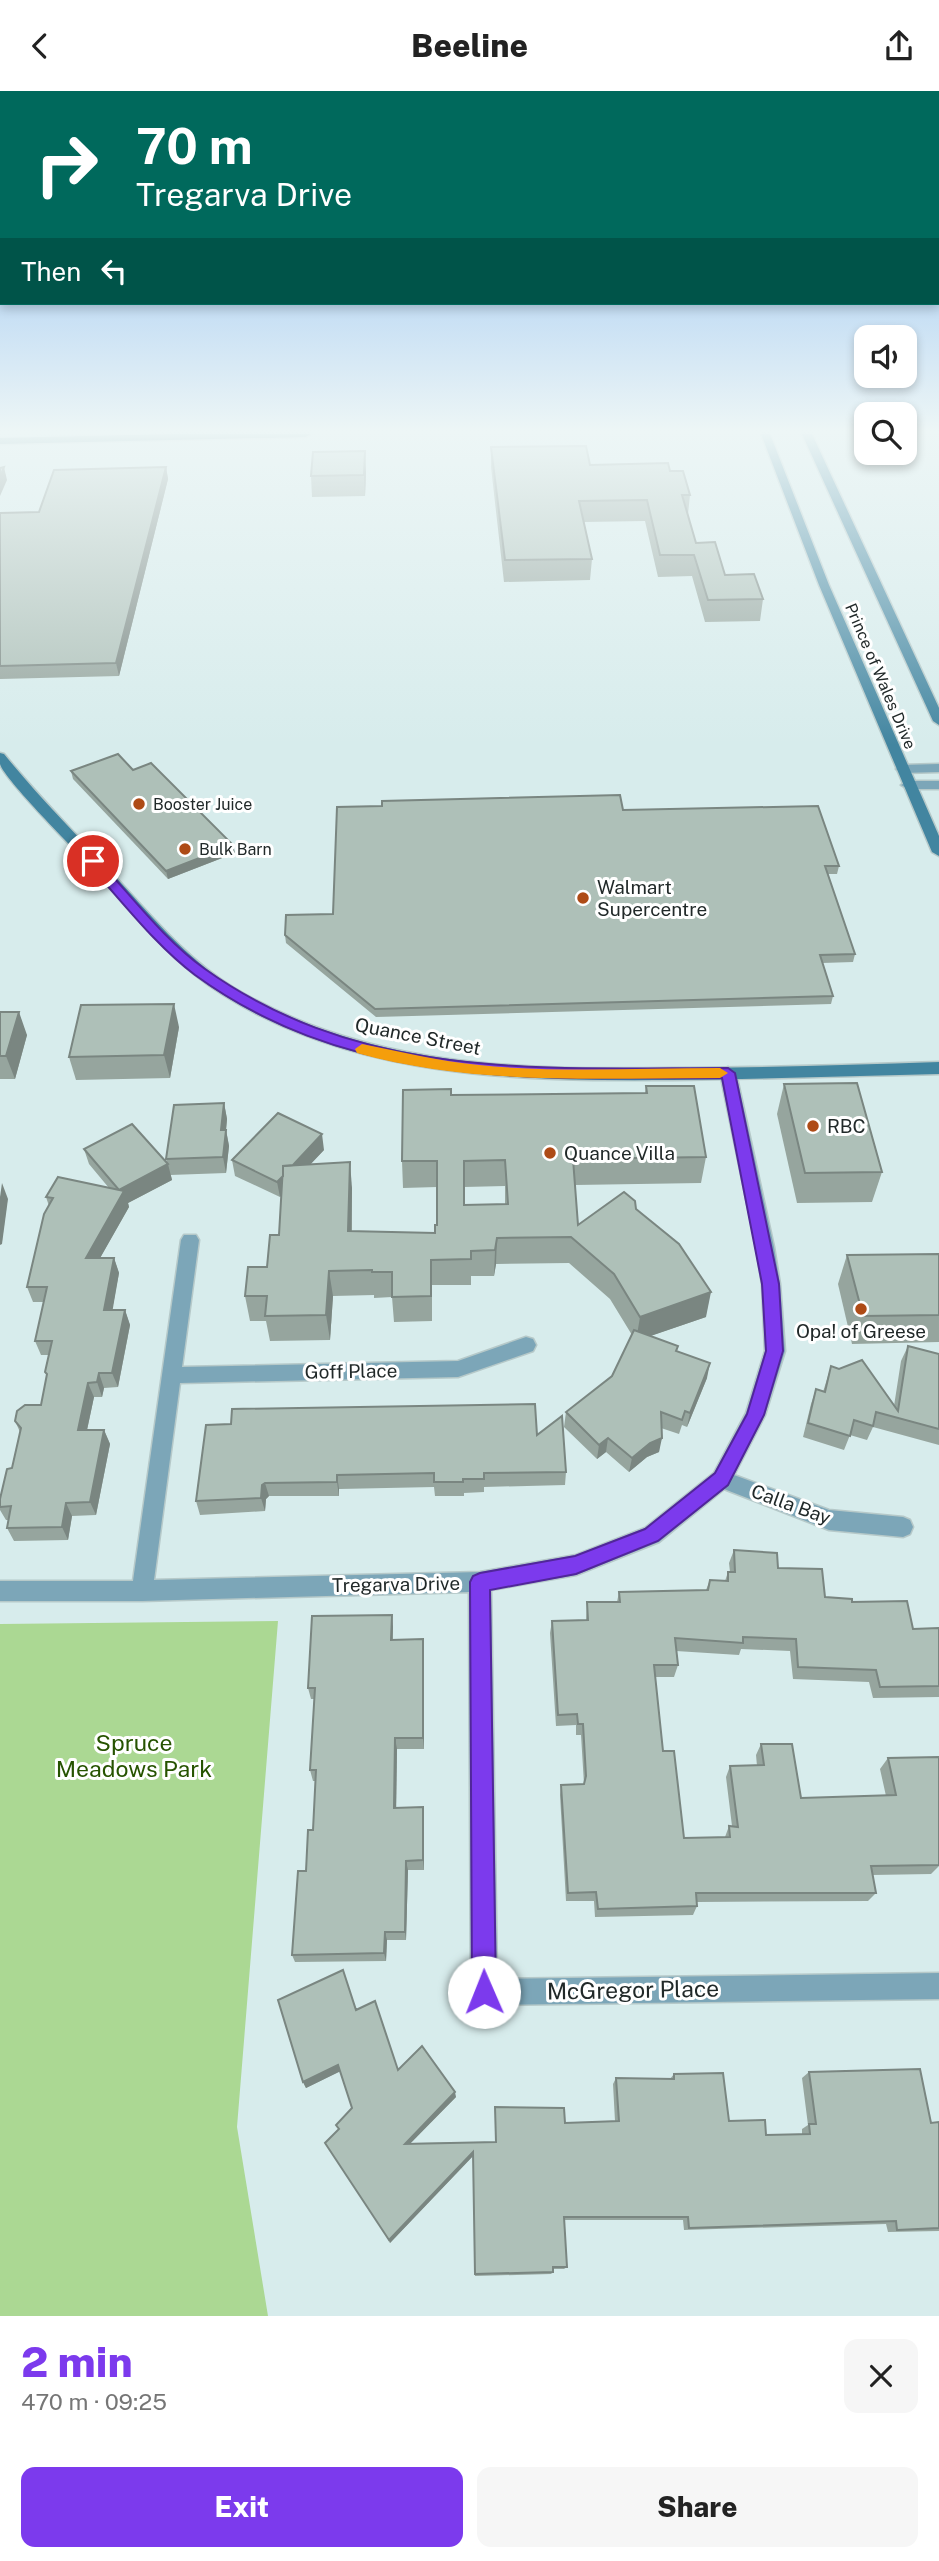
<!DOCTYPE html>
<meta charset="utf-8">
<style>
:root{--surface:#fff;--page:#f6f6f6;--text:#222;--muted:#767676;--accent:#7c3aed}
body{margin:0;font-family:"Public Sans",sans-serif;background:var(--page);color:var(--text);height:100vh;display:flex;flex-direction:column;font-size:26px;white-space:nowrap}
*{box-sizing:border-box;margin:0}
p{font-size:23px;color:var(--muted)}
.icon{flex:none;width:38px;height:38px;fill:none;stroke:currentColor;stroke-width:2;stroke-linecap:round;stroke-linejoin:round}
.map{position:relative;height:2225px;overflow:hidden}
.details{display:flex;flex-direction:column;background:var(--surface);flex:1}
.details>*{flex:none}
.top-card{position:absolute;left:0px;top:0px;width:940px;height:214px;box-shadow:0 4px 10px #0003;background:#00695c;color:#fff;overflow:hidden}
.fabs{position:absolute;left:854px;top:234px;display:grid;gap:14px}
.fabs a{display:grid;place-items:center;width:63px;height:63px;border-radius:14px;background:var(--surface);box-shadow:0 4px 10px #0003;font-size:35px}
.pin{position:absolute;display:grid;place-items:center;width:60px;height:60px;color:#fff;margin:-30px;border:4px solid #fff;border-radius:50%;box-shadow:0 2px 7px #0007}
.me{position:absolute;width:77px;margin:-38px;rotate:359deg;stroke-linejoin:round;filter:drop-shadow(0 0 5px #0008)}
.turn{display:flex;align-items:center;gap:24px;height:147px;padding:0 21px;font-size:32px}
.turn .icon{width:91px;height:91px;stroke-width:2.5}
.turn b{display:block;font-size:49px;line-height:60px}
.then{display:flex;align-items:center;height:66px;padding:0 21px;background:#0003;gap:14px;font-size:26px}
.round{display:grid;place-items:center;flex:none;width:74px;height:74px;border-radius:14px;background:var(--page)}
.head{display:flex;align-items:center;justify-content:space-between;height:119px;padding:0 21px}
h1{font-size:42px;font-weight:800;line-height:52px;color:var(--accent)}
.action{display:flex;gap:14px;margin-top:auto;padding:14px 21px}
.action a{flex:1;height:80px;border-radius:14px;background:var(--accent);color:#fff;font-size:28px;font-weight:800;line-height:80px;text-align:center}
.action a+a{background:var(--page);color:var(--text)}
header{display:flex;justify-content:space-between;align-items:center;height:91px;padding:0 21px;background:var(--surface);font-size:32px;font-weight:800}
.map>svg:first-child{display:block}
</style>
<header><svg class="icon" aria-label="back" viewBox="0 0 24 24"><path d="M15 5l-7 7 7 7"/></svg>Beeline<svg class="icon" aria-label="share" viewBox="0 0 24 24"><path d="M12 15V3M7 8l5-5 5 5M5 13v7h14v-7"/></svg></header>
<div class="map">
<svg width="939" height="2225" viewBox="0 0 939 2225">
<rect width="100%" height="100%" fill="#d7ecec"/>
<polygon fill="#abd893" points="278,1530 237,2036 268,2225 0,2225 0,1533"/>
<g fill="none" stroke-linecap="round" stroke-linejoin="round">
<g stroke="#b6c9c9" stroke-width="3">
<g id="street">
<polygon points="939,673 939,681 902,682 896,678 902,674"/>
<polygon points="939,690 939,698 908,698 901,694 908,690"/>
<polygon points="728,976 736,982 774,1156 780,1193 785,1260 765,1324 734,1384 829,1419 903,1426 910,1429 913,1436 910,1443 903,1446 829,1439 724,1398 659,1451 576,1484 491,1499 497,1888 939,1882 939,1908 484,1914 475,1910 471,1901 469,1501 142,1510 0,1510 0,1490 133,1490 181,1149 184,1144 196,1144 199,1149 182,1276 458,1270 526,1246 533,1248 536,1254 533,1260 458,1286 180,1292 154,1489 480,1481 576,1464 645,1437 714,1382 746,1322 765,1260 762,1193 756,1156 720,982"/>
</g>
</g>
<g stroke="#b6c9c9" stroke-width="3">
<g id="secondary">
<polygon points="761,343 770,343 829,494 939,745 939,765 932,761 819,494"/>
<polygon points="802,343 812,343 939,617 939,634 933,630"/>
<path d="M0,662L4,663C38,705 75,742 111,781C149,822 185,867 234,897C366,976 519,979 669,977C759,977 849,974 939,971V983C850,985 761,988 672,989C518,990 356,988 222,903C170,871 132,821 92,777C76,760 4,688 0,673C0,669 0,666 0,662Z"/>
</g>
</g>
<g stroke="#b6c9c9" stroke-width="3">
<polygon id="highway" points="175,343 311,343 305,346 0,353 0,347"/>
</g>
<use href="#street" fill="#7ca6b8" fill-rule="evenodd"/>
<use href="#secondary" fill="#4285a0" fill-rule="evenodd"/>
<use href="#highway" fill="#19556b" fill-rule="evenodd"/>
</g>
<g fill="#96a59e" fill-rule="evenodd">
<polygon points="491,356 590,374 670,380 690,404 688,423 696,452 725,484 763,508 760,530 705,531 692,485 658,486 645,430 584,431 592,468 590,489 504,491 491,376"/>
<polygon points="166,376 168,388 119,585 0,588 0,422 39,421"/>
<polygon points="366,381 365,405 312,406 311,385"/>
<polygon points="71,680 235,762 168,788 73,688"/>
<polygon points="623,719 839,775 837,783 828,783 855,863 853,871 822,872 833,905 831,913 376,926 286,852 285,844 333,823"/>
<polygon points="0,921 27,944 15,988 0,988"/>
<polygon points="179,936 170,987 76,989 69,966"/>
<polygon points="784,993 882,1081 872,1111 797,1112 777,1023"/>
<path d="M646,995L706,1066L701,1092L575,1094L578,1134L636,1118L706,1226L650,1245L678,1255L677,1260L707,1287L687,1336L682,1334L679,1343L661,1337L659,1361L647,1366L629,1381L606,1361L597,1368L564,1336L566,1321L612,1285L632,1244L610,1208L569,1172L496,1173L494,1185H471V1194H432V1230L394,1231L392,1206L374,1207V1204L333,1205L330,1249L270,1250L266,1230H250L245,1205L267,1176L279,1144L282,1104L280,1106L235,1085L232,1069L324,1059L310,1073L352,1097V1140L435,1142L437,1134V1096L403,1097L402,1070L451,1004L645,1002ZM505,1095V1113L464,1114V1096Z"/>
<polygon points="224,1012 227,1028 226,1039 229,1055 226,1082 170,1084 166,1068"/>
<polygon points="84,1058 168,1073 172,1089 128,1112 129,1116 100,1167 114,1167 119,1182 112,1219 125,1219 130,1234 118,1296 104,1297 102,1306 94,1306 87,1339 104,1339 110,1353 96,1424 72,1425 68,1449 14,1450 7,1437 9,1429 6,1429 0,1419 0,1408 12,1377 20,1341 15,1330 41,1314 47,1285 45,1281 49,1264 41,1264 35,1250 44,1211 33,1211 27,1196 49,1115 46,1106 109,1097 89,1073"/>
<polygon points="939,1163 939,1251 852,1253 838,1193 847,1164"/>
<polygon points="908,1255 939,1263 939,1354 873,1336 867,1349 850,1344 844,1359 803,1346 811,1313 816,1298 823,1301 831,1275 894,1315 901,1270"/>
<polygon points="231,1333 537,1344 566,1381 565,1394 484,1396 484,1401 464,1402 464,1405 435,1405 434,1396 339,1398 339,1405 269,1405 266,1408 265,1420 200,1424 196,1410"/>
<polygon points="734,1459 778,1477 825,1506 852,1511 913,1538 939,1537 939,1606 873,1607 869,1591 793,1588 790,1560 741,1558 739,1564 676,1560 678,1574 674,1586 655,1586 663,1660 684,1747 725,1746 729,1735 732,1735 726,1686 730,1675 757,1675 756,1664 761,1653 801,1707 886,1705 880,1678 888,1667 939,1666 939,1775 931,1783 872,1784 876,1802 868,1810 697,1811 697,1815 693,1824 595,1826 594,1810 566,1810 560,1704 561,1694 584,1693 581,1644 576,1644 576,1634 556,1635 550,1542 552,1530 586,1529 587,1511 617,1511 619,1501 706,1499 710,1489 725,1490 728,1481 730,1481 729,1472"/>
<polygon points="392,1524 393,1549 424,1560 424,1658 397,1658 396,1717 424,1726 424,1779 408,1779 406,1849 387,1849 386,1870 295,1871 292,1864 313,1739 316,1690 313,1690 310,1679 314,1608 311,1608 308,1597"/>
<polygon points="356,1919 398,1979 456,2006 410,2052 496,2051 495,2016 565,2032 615,2030 613,1993 616,1987 670,1988 674,1983 729,2030 766,2044 802,2043 802,2038 808,2034 802,1987 809,1981 931,2032 939,2031 939,2140 888,2141 886,2133 684,2139 683,2129 564,2129 567,2176 564,2178 553,2178 553,2181 551,2183 475,2185 473,2065 390,2152 339,2038 352,2017 340,1980 306,1997 303,1991"/>
</g>
<g fill="#7a8681">
<polygon points="365,360 366,381 365,405 364,384"/>
<polygon points="4,376 7,389 0,405 0,386"/>
<polygon points="166,376 168,388 119,585 116,572"/>
<polygon points="233,754 235,762 168,788 166,780"/>
<polygon points="174,913 179,936 170,987 164,964"/>
<polygon points="19,921 27,944 15,988 6,965"/>
<polygon points="224,1012 227,1028 226,1039 229,1055 226,1082 223,1066 221,1039"/>
<polygon points="322,1043 324,1059 280,1106 277,1091"/>
<polygon points="350,1071 352,1097 351,1165 348,1140"/>
<polygon points="168,1073 172,1089 128,1112 129,1116 91,1183 86,1167 119,1099"/>
<polygon points="2,1092 8,1108 2,1153 0,1154 0,1106"/>
<polygon points="497,1147 496,1173 494,1185 495,1159"/>
<polygon points="114,1167 119,1182 110,1234 104,1219"/>
<polygon points="329,1180 333,1205 330,1249 326,1224"/>
<polygon points="711,1201 706,1226 636,1250 640,1226"/>
<polygon points="125,1219 130,1234 118,1296 112,1282"/>
<polygon points="710,1272 707,1287 687,1336 690,1322"/>
<polygon points="99,1282 104,1297 102,1306 97,1291"/>
<polygon points="88,1292 94,1306 84,1353 78,1339"/>
<polygon points="104,1339 110,1353 96,1424 90,1411"/>
<polygon points="608,1347 606,1361 597,1368 599,1354"/>
<polygon points="662,1347 659,1361 647,1366 629,1381 632,1367 650,1352"/>
<polygon points="337,1384 339,1398 339,1405 337,1391"/>
<polygon points="265,1392 269,1405 266,1408 265,1420 261,1407 262,1394"/>
<polygon points="66,1412 72,1425 68,1449 62,1436"/>
<polygon points="392,1524 393,1536 392,1561 391,1549"/>
<polygon points="423,1548 424,1560 424,1658 423,1647"/>
<polygon points="395,1647 397,1658 396,1727 394,1717"/>
<polygon points="423,1716 424,1726 424,1779 423,1769"/>
<polygon points="406,1770 408,1779 406,1849 405,1841"/>
<polygon points="385,1841 387,1849 386,1870 384,1862"/>
<polygon points="338,1974 341,1980 306,1997 303,1991"/>
<polygon points="455,2001 456,2006 406,2057 405,2053"/>
<polygon points="473,2061 473,2065 390,2152 389,2149"/>
</g>
<g fill="#aec0b8" stroke="#7a8681" stroke-width="2" fill-rule="evenodd">
<polygon points="586,355 590,374 668,372 670,380 683,380 690,404 682,404 696,452 715,451 725,484 754,483 763,508 708,509 694,464 660,464 647,409 579,410 592,468 505,469 491,356"/>
<polygon points="365,360 364,384 311,385 313,361"/>
<polygon points="4,376 0,386 0,377"/>
<polygon points="166,376 116,572 0,575 0,422 39,421 54,379"/>
<polygon points="118,663 133,679 151,672 233,754 166,780 71,680"/>
<polygon points="620,704 623,719 818,715 839,775 825,775 855,863 820,864 833,905 375,918 285,844 286,824 333,823 337,716 382,715 382,710"/>
<polygon points="174,913 164,964 69,966 81,914"/>
<polygon points="0,921 19,921 6,965 0,965"/>
<polygon points="857,992 882,1081 805,1082 784,993"/>
<path d="M646,995H694L706,1066L573,1068L578,1134L624,1101L635,1110L636,1118L679,1153L711,1201L640,1226L614,1183L571,1146L497,1147L495,1159L471,1160V1168L431,1169V1205L392,1206V1181H372V1179L329,1180L326,1224L265,1225L267,1205H245L248,1176H267L270,1144H279L283,1075L350,1071L348,1140L435,1142V1134H437V1070H402L403,999L451,998V1004L647,1002ZM505,1069L508,1113L464,1114V1070Z"/>
<polygon points="224,1012 221,1039 226,1039 223,1066 166,1068 174,1014"/>
<polygon points="278,1022 322,1043 293,1074 283,1075 283,1085 277,1091 232,1069"/>
<polygon points="132,1033 168,1073 119,1099 84,1058"/>
<polygon points="58,1086 124,1100 86,1167 114,1167 104,1219 125,1219 112,1282 99,1282 97,1291 88,1292 78,1339 104,1339 90,1411 66,1412 62,1436 7,1437 11,1415 0,1416 0,1408 7,1378 12,1377 21,1337 15,1330 17,1320 25,1314 41,1314 47,1283 45,1281 52,1250 35,1250 47,1196 27,1196 44,1123 53,1107 46,1106"/>
<polygon points="939,1163 939,1224 863,1225 847,1164"/>
<polygon points="634,1239 678,1255 676,1260 710,1272 690,1322 685,1320 682,1329 661,1321 662,1347 650,1352 632,1367 608,1347 599,1354 566,1321 612,1285"/>
<polygon points="908,1255 939,1263 939,1338 876,1321 873,1335 854,1329 850,1345 808,1332 816,1298 825,1301 831,1275 839,1278 862,1269 898,1320"/>
<polygon points="535,1313 537,1344 562,1325 566,1381 484,1382 484,1388 463,1388 463,1391 434,1391 434,1382 337,1384 337,1391 265,1392 262,1394 261,1407 196,1410 206,1334 231,1333 232,1318"/>
<polygon points="734,1459 777,1462 778,1477 822,1478 825,1506 852,1508 852,1511 907,1510 913,1538 939,1537 939,1595 880,1596 876,1579 798,1576 796,1548 743,1546 743,1552 675,1547 678,1574 654,1574 663,1660 674,1660 684,1747 730,1746 729,1735 738,1736 730,1675 764,1674 761,1653 792,1653 801,1707 896,1704 888,1667 939,1666 939,1774 871,1775 876,1802 696,1802 697,1815 598,1818 596,1801 568,1802 561,1694 584,1693 586,1685 583,1633 578,1633 577,1623 558,1624 552,1530 588,1529 587,1511 620,1511 619,1501 708,1499 710,1489 728,1490 728,1481 735,1481"/>
<polygon points="392,1524 391,1549 423,1548 423,1647 395,1647 394,1717 423,1716 423,1769 406,1770 405,1841 385,1841 384,1862 292,1864 298,1780 306,1780 308,1739 313,1739 316,1679 310,1679 315,1597 308,1597 312,1525"/>
<polygon points="343,1879 356,1919 375,1910 398,1979 422,1955 455,2001 405,2053 496,2051 495,2016 564,2017 565,2032 619,2030 616,1987 674,1988 674,1983 723,1982 729,2030 765,2029 766,2044 810,2043 809,2033 816,2033 809,1981 920,1978 931,2032 939,2031 939,2137 897,2139 896,2130 689,2137 688,2126 564,2126 567,2176 553,2176 553,2181 475,2183 473,2061 389,2149 325,2052 339,2038 336,2034 352,2017 338,1974 303,1991 278,1909"/>
</g>
<linearGradient id="sky" x2="0" y2="1"><stop stop-color="#80b5f1"/><stop offset="0.52" stop-color="#edf6f6"/><stop offset="1" stop-color="#edf6f6" stop-opacity="0"/></linearGradient>
<rect width="939" height="654" fill="url(#sky)"/>
<path fill="#7c3aed" stroke="#51269a" stroke-width="2" d="M93,767L97,768C131,804 164,849 205,878C364,991 543,977 728,977L735,982L779,1193L783,1260L764,1324L728,1394L658,1450L576,1483L490,1499L496,1901L493,1909L484,1913L476,1909L472,1901L470,1491L473,1485L480,1482L575,1465L645,1438L715,1382L747,1323L766,1260L762,1193L722,987C537,987 353,999 195,884C155,854 122,810 88,773L87,770Z"/>
<path fill="#f59e0b" d="M362,953C401,961 439,970 479,974C558,982 640,977 720,977L728,982L720,987C599,987 475,995 357,962L355,958Z"/>
<g fill="#ae4b16" stroke="#fff" stroke-width="2.5">
<circle cx="139" cy="713" r="7"/>
<circle cx="185" cy="758" r="7"/>
<circle cx="583" cy="807" r="7"/>
<circle cx="813" cy="1035" r="7"/>
<circle cx="550" cy="1062" r="7"/>
<circle cx="861" cy="1218" r="7"/>
</g>
<g text-anchor="middle" stroke-width="6" stroke-linejoin="round" paint-order="stroke">
<g font-size="16" fill="#212929" stroke="#fff">
<text transform="translate(881 585) rotate(67)" y="6">Prince of Wales Drive</text>
</g>
<g font-size="16" fill="#212929" stroke="#fff" text-anchor="start">
<text x="153" y="719">Booster Juice</text>
<text x="199" y="764">Bulk Barn</text>
</g>
<g font-size="19" fill="#212929" stroke="#fff" text-anchor="start">
<text x="597" y="803">Walmart<tspan x="597" dy="22">Supercentre</tspan></text>
<text x="827" y="1042">RBC</text>
<text x="564" y="1069">Quance Villa</text>
<text x="861" y="1247" text-anchor="middle">Opa! of Greese</text>
</g>
<g font-size="19" fill="#212929" stroke="#fff">
<text transform="translate(418 945) rotate(11)" y="7">Quance Street</text>
<text transform="translate(351 1280) rotate(-1)" y="7">Goff Place</text>
<text transform="translate(791 1413) rotate(20)" y="7">Calla Bay</text>
<text transform="translate(396 1493) rotate(-1)" y="7">Tregarva Drive</text>
</g>
<g font-size="23" fill="#265300" stroke="#fff">
<text x="134" y="1660">Spruce<tspan x="134" dy="26">Meadows Park</tspan></text>
</g>
<g font-size="23" fill="#212929" stroke="#fff">
<text transform="translate(633 1899) rotate(-1)" y="8">McGregor Place</text>
</g>
</g>
</svg>
<div class="fabs">
<a><svg class="icon" aria-label="sound" viewBox="0 0 24 24"><path d="M4 9h4l5-4v14l-5-4H4zM17 9q2 3 0 6"/></svg></a>
<a><svg class="icon" aria-label="search" viewBox="0 0 24 24"><circle cx="10" cy="10" r="6"/><path d="M15 15l6 6"/></svg></a>
</div>
<div class="pin" style="left:93px;top:770px;background:#d93025"><svg class="icon" aria-label="arrive" viewBox="0 0 24 24"><path d="M6 21V4h12l-3 4 3 4H6"/></svg></div>
<svg class="me" style="left:484px;top:1901px" viewBox="-20 -20 40 40"><circle r="19" fill="#fff"/><path d="M0-13L10 11 0 6-10 11z" fill="#7c3aed"/></svg>
<div class="top-card">
<div class="turn"><svg class="icon" aria-label="right" viewBox="0 0 24 24"><path d="M7 20v-9h11M14 6l5 5-5 5"/></svg><div><b>70 m</b>Tregarva Drive</div></div>
<div class="then">Then<svg class="icon" aria-label="left" viewBox="0 0 24 24"><path d="M17 20v-9H6M10 6l-5 5 5 5"/></svg></div>
</div>
</div>
<section class="details">
<div class="head"><div><h1>2 min</h1><p>470 m · 09:25</p></div><a class="round"><svg class="icon" aria-label="close" viewBox="0 0 24 24"><path d="M6 6l12 12M18 6L6 18"/></svg></a></div>
<div class="action"><a>Exit</a><a>Share</a></div>
</section>
